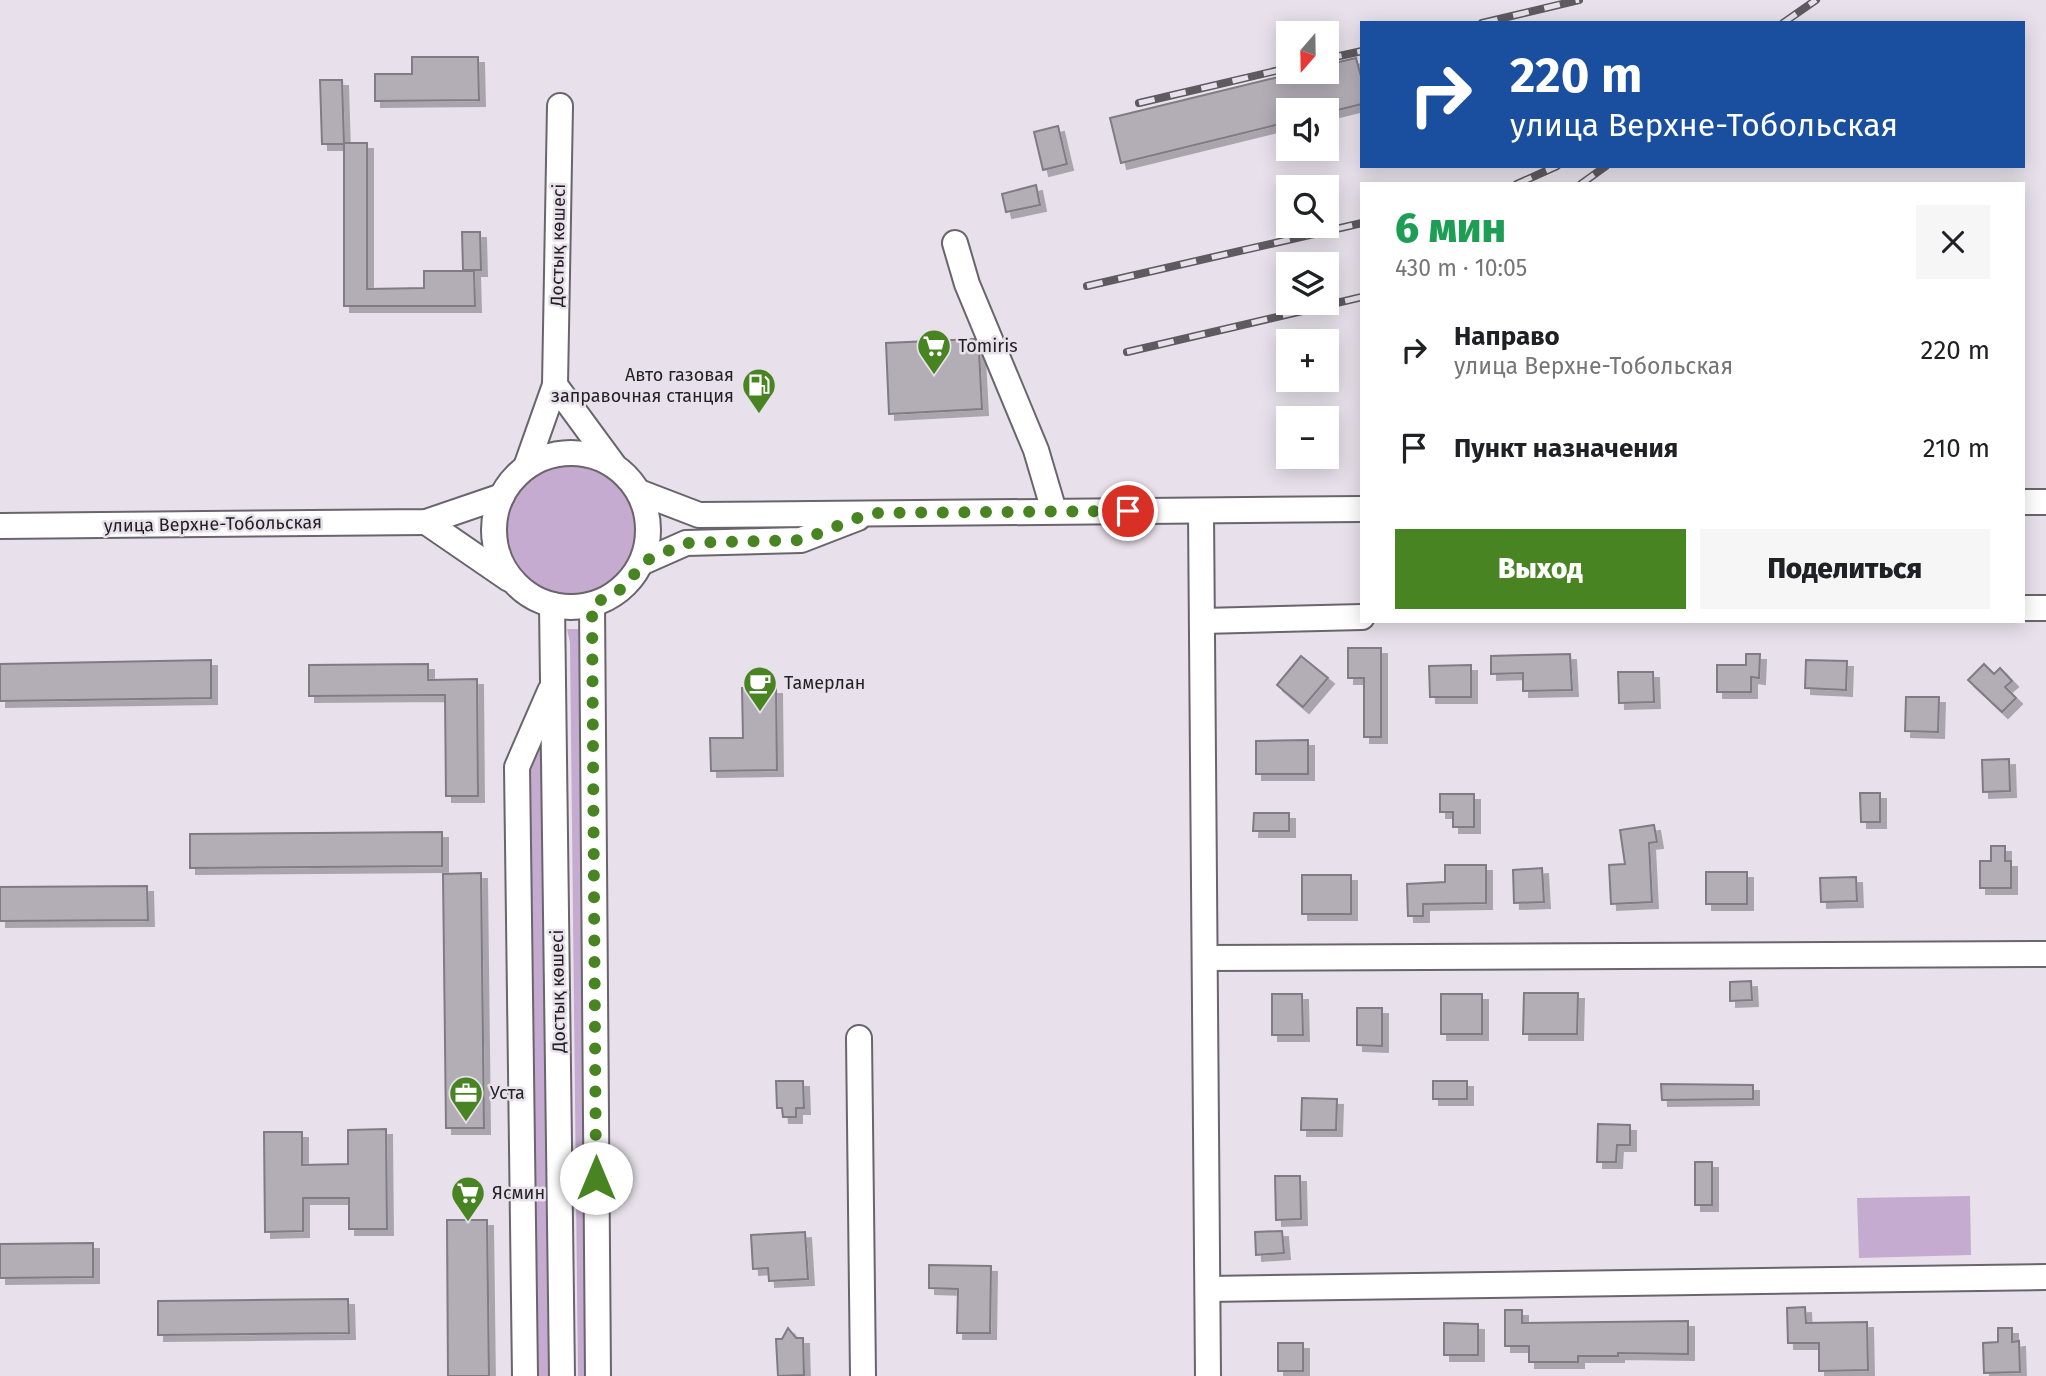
<!DOCTYPE html>
<html lang="ru">
<meta charset="utf-8">
<style>
:root{--surface:#fff;--page:#f6f6f6;--text:#202124;--muted:#757577;--accent:#498422}
body{margin:0;font-family:"Fira Sans",sans-serif;background:var(--page);color:var(--text);height:100vh;display:flex;flex-direction:column;font-size:26px;white-space:nowrap}
*{box-sizing:border-box;margin:0}
p{font-size:23px;color:var(--muted)}
.icon{flex:none;width:38px;height:38px;fill:none;stroke:currentColor;stroke-width:2;stroke-linecap:round;stroke-linejoin:round}
.map{position:relative;flex:1;overflow:hidden}
.drawer{position:absolute;left:1360px;top:182px;width:665px;height:441px;display:flex;flex-direction:column;background:var(--surface);border-radius:0px;box-shadow:0 4px 18px #0003}
.drawer>*{flex:none}
.guide{position:absolute;left:1360px;top:21px;width:665px;height:147px;border-radius:0px;box-shadow:0 4px 18px #0003;background:#1a4fa0;color:#fff;overflow:hidden}
.needle{width:46px;rotate:200deg}
.buttons{position:absolute;left:1276px;top:21px;display:grid;gap:14px}
.buttons a{display:grid;place-items:center;width:63px;height:63px;border-radius:0px;background:var(--surface);box-shadow:0 4px 18px #0003;font-size:35px}
.pin{position:absolute;display:grid;place-items:center;width:60px;height:60px;color:#fff;margin:-30px;border:4px solid #fff;border-radius:50%;box-shadow:0 2px 7px #0007}
.me{position:absolute;width:77px;margin:-38px;rotate:0deg;stroke-linejoin:round;filter:drop-shadow(0 0 5px #0008)}
.turn{display:flex;align-items:center;gap:24px;height:147px;padding:0 35px;font-size:32px}
.turn .icon{width:91px;height:91px;stroke-width:2.5}
.turn b{display:block;font-size:49px;line-height:60px}
.round{display:grid;place-items:center;flex:none;width:74px;height:74px;border-radius:0px;background:var(--page)}
.summary{display:flex;align-items:center;justify-content:space-between;height:119px;padding:0 35px}
h1{font-size:42px;font-weight:800;line-height:52px;color:#1e9e55}
.button{display:flex;gap:14px;margin-top:auto;padding:14px 35px}
.button a{flex:1;height:80px;border-radius:0px;background:var(--accent);color:#fff;font-size:28px;font-weight:800;line-height:80px;text-align:center}
.button a+a{background:var(--page);color:var(--text)}
ul{padding:0;list-style:none}
li{display:flex;align-items:center;gap:21px;height:98px;padding:0 35px}
li div{flex:1}
li b{display:block;font-size:26px}
li em{font-style:normal}
.map>svg:first-child{display:block}
</style>
<div class="map">
<svg width="2046" height="1376" viewBox="0 0 2046 1376">
<defs>
<filter id="shadow"><feDropShadow dx="6" dy="6" stdDeviation="0" flood-color="#0004"/></filter>
</defs>
<rect width="100%" height="100%" fill="#e8e1eb"/>
<g fill="#c4abcf">
<circle cx="573" cy="528" r="66"/>
<polygon points="567,629 589,629 590,1376 578,1376 570,643"/>
<polygon points="545,722 552,1376 531,1376 526,766"/>
<polygon points="1970,1196 1971,1255 1859,1258 1857,1198"/>
</g>
<g fill="#b3adb6" stroke="#817b84" stroke-width="2" filter="url(#shadow)">
<polygon points="412,57 478,57 479,100 375,101 375,74 412,74"/>
<polygon points="1356,58 1362,80 1362,104 1326,113 1326,110 1288,110 1288,122 1121,163 1110,118 1299,72 1326,72 1326,65"/>
<polygon points="320,80 342,80 344,144 322,144"/>
<polygon points="1058,126 1067,164 1043,170 1034,132"/>
<polygon points="344,143 367,143 367,289 424,288 424,271 474,271 475,306 344,306"/>
<polygon points="1036,185 1040,205 1006,212 1002,194"/>
<polygon points="462,232 480,232 481,270 463,270"/>
<polygon points="974,339 979,352 982,409 889,414 886,343"/>
<polygon points="1348,648 1381,648 1381,737 1364,737 1364,678 1348,678"/>
<polygon points="1570,654 1572,690 1523,691 1523,673 1491,674 1491,656"/>
<polygon points="1746,654 1760,654 1759,678 1751,677 1751,692 1717,692 1717,665 1746,665"/>
<polygon points="1301,656 1328,678 1303,707 1277,685"/>
<polygon points="211,660 211,698 0,701 0,664"/>
<polygon points="1806,660 1847,661 1846,690 1805,688"/>
<polygon points="428,664 428,680 477,679 478,796 446,796 445,695 309,696 309,665"/>
<polygon points="1984,664 1994,674 2000,668 2012,681 2005,687 2016,698 2002,712 1968,680"/>
<polygon points="1471,665 1471,697 1430,697 1429,666"/>
<polygon points="1618,672 1653,672 1654,702 1619,703"/>
<polygon points="742,688 776,688 777,770 711,771 710,738 743,738"/>
<polygon points="1906,697 1939,697 1938,732 1905,731"/>
<polygon points="1308,740 1308,774 1256,774 1256,741"/>
<polygon points="2009,759 2010,791 1983,792 1982,760"/>
<polygon points="1860,793 1880,793 1880,822 1861,822"/>
<polygon points="1440,794 1474,794 1474,827 1453,827 1453,812 1440,812"/>
<polygon points="1254,813 1289,813 1289,831 1253,831"/>
<polygon points="1654,825 1657,842 1649,843 1652,902 1611,904 1609,865 1625,864 1620,830"/>
<polygon points="442,832 442,866 190,868 190,834"/>
<polygon points="1991,846 2005,846 2005,861 2011,861 2011,888 1980,888 1980,861 1991,861"/>
<polygon points="1445,865 1486,865 1486,903 1423,904 1423,916 1408,916 1407,884 1445,882"/>
<polygon points="1542,868 1544,902 1514,903 1513,870"/>
<rect x="1706" y="872" width="41" height="32"/>
<polygon points="481,873 484,1128 446,1128 443,874"/>
<rect x="1302" y="875" width="49" height="39"/>
<polygon points="1856,877 1857,901 1821,902 1820,878"/>
<polygon points="147,886 148,920 0,921 0,887"/>
<polygon points="1751,981 1752,1000 1730,1001 1730,982"/>
<polygon points="1524,993 1578,993 1577,1034 1523,1034"/>
<polygon points="1272,994 1302,994 1303,1035 1272,1035"/>
<rect x="1441" y="994" width="41" height="40"/>
<polygon points="1357,1008 1382,1008 1382,1046 1357,1045"/>
<polygon points="776,1081 803,1081 804,1108 796,1108 796,1117 783,1117 782,1108 777,1108"/>
<rect x="1433" y="1081" width="34" height="18"/>
<polygon points="1661,1084 1753,1085 1753,1099 1662,1100"/>
<polygon points="1302,1098 1337,1099 1336,1130 1301,1130"/>
<polygon points="1598,1124 1630,1125 1630,1145 1617,1145 1616,1162 1597,1162"/>
<polygon points="386,1129 387,1229 349,1229 349,1198 303,1198 303,1231 265,1232 264,1132 302,1132 302,1165 348,1164 348,1130"/>
<rect x="1695" y="1162" width="17" height="43"/>
<polygon points="1275,1176 1300,1176 1301,1219 1276,1220"/>
<polygon points="447,1220 487,1220 489,1376 448,1376"/>
<polygon points="1282,1231 1284,1253 1256,1255 1255,1232"/>
<polygon points="805,1232 808,1279 769,1281 768,1268 753,1269 751,1235"/>
<polygon points="93,1243 93,1277 0,1278 0,1244"/>
<polygon points="929,1265 991,1266 990,1333 957,1333 958,1289 929,1288"/>
<polygon points="348,1299 349,1333 158,1335 158,1301"/>
<polygon points="1805,1307 1806,1323 1867,1322 1868,1370 1819,1371 1819,1343 1788,1343 1787,1308"/>
<polygon points="1505,1310 1522,1310 1522,1323 1688,1321 1688,1354 1618,1353 1618,1356 1578,1356 1578,1362 1529,1362 1529,1346 1505,1346"/>
<polygon points="1444,1323 1478,1324 1478,1355 1444,1355"/>
<polygon points="788,1328 796,1338 803,1338 804,1375 778,1376 776,1339 782,1339"/>
<polygon points="1998,1328 2012,1328 2012,1342 2019,1341 2020,1372 1984,1373 1983,1343 1998,1342"/>
<rect x="1278" y="1343" width="25" height="28"/>
</g>
<g fill="none" stroke-linecap="round" stroke-linejoin="round">
<g stroke="#6a646c" stroke-width="28">
<g id="minor">
<polyline points="955,243 967,284 1036,450 1054,511"/>
<polyline points="555,385 613,464"/>
<circle cx="571" cy="530" r="77"/>
<polyline points="526,467 555,385 560,106"/>
<polyline points="639,492 699,515 1362,509"/>
<polyline points="2023,502 2046,502"/>
<polyline points="1201,512 1208,1376"/>
<polyline points="426,522 509,579"/>
<polyline points="0,526 426,522 502,496"/>
<polyline points="643,562 686,543 801,540 858,518"/>
<polyline points="552,605 562,1376"/>
<polyline points="592,605 598,1376"/>
<polyline points="2023,608 2046,608"/>
<polyline points="1202,621 1362,617"/>
<polyline points="1206,958 2046,954"/>
<polyline points="859,1038 863,1376"/>
<polyline points="1208,1289 2046,1277"/>
<polyline points="525,1376 517,767 550,691"/>
</g>
</g>
<use href="#minor" stroke="#fff" stroke-width="24"/>
<g stroke="#5e5a60" stroke-width="8">
<g id="rail">
<polyline points="1482,23 1579,0"/>
<polyline points="1783,23 1816,0"/>
<polyline points="1326,59 1362,51"/>
<polyline points="1139,103 1288,68"/>
<polyline points="1517,184 1557,166"/>
<polyline points="1581,184 1606,166"/>
<polyline points="1087,286 1362,223"/>
<polyline points="1127,352 1362,297"/>
</g>
</g>
<use href="#rail" stroke="#e8e1eb" stroke-width="5" stroke-dasharray="16" stroke-linecap="butt"/>
</g>
<g fill="none" stroke-linecap="round" stroke-linejoin="round">
<polyline stroke="#498422" stroke-width="12" stroke-dasharray="0 21.6" points="596,1178 592,605 625,587 643,562 686,543 802,540 870,513 1128,511"/>
</g>
<defs>
<g id="supermarket-pin" transform="scale(1.75)"><path d="M0 17L-7.5 6A9.5 9.5 0 1 1 7.5 6Z" fill="#498422" stroke="#e8e1eb"/><path d="M-6-5.5h2.5l.6 2H6L4.5 2H-2.5L-4.4-4H-6ZM-1.5 3.2a1.3 1.3 0 1 0 .1 0ZM3 3.2a1.3 1.3 0 1 0 .1 0Z" fill="#fff"/></g>
<g id="fuel-pin" transform="scale(1.75)"><path d="M0 17L-7.5 6A9.5 9.5 0 1 1 7.5 6Z" fill="#498422" stroke="#e8e1eb"/><path d="M-5.5-6h7V0h2V4h1.3V-2.5L3-4.5l.8-.8L6-3V5H2.5V1h-1V6h-7ZM-4.2-4.7v3.2H.2V-4.7Z" fill="#fff"/></g>
<g id="cafe-pin" transform="scale(1.75)"><path d="M0 17L-7.5 6A9.5 9.5 0 1 1 7.5 6Z" fill="#498422" stroke="#e8e1eb"/><path d="M-5.5-4.5H6V0H3Q3 3.5 0 3.5H-2.5Q-5.5 3.5-5.5 0ZM3-3.2v2h1.7v-2ZM-6 4.5H4V6H-6Z" fill="#fff"/></g>
<g id="office-pin" transform="scale(1.75)"><path d="M0 17L-7.5 6A9.5 9.5 0 1 1 7.5 6Z" fill="#498422" stroke="#e8e1eb"/><path d="M-6-3h4V-5.5h4V-3h4V5H-6ZM-1-4.5V-3h2v-1.5ZM-6 0V1H6V0Z" fill="#fff"/></g>
</defs>
<g fill-rule="evenodd">
<use href="#supermarket-pin" x="934" y="346"/>
<use href="#fuel-pin" x="759" y="385"/>
<use href="#cafe-pin" x="760" y="683"/>
<use href="#office-pin" x="466" y="1093"/>
<use href="#supermarket-pin" x="468" y="1193"/>
</g>
<g text-anchor="middle" stroke-width="5" stroke-linejoin="round" paint-order="stroke">
<g font-size="18" fill="#221f23" stroke="#e8e1eb">
<text transform="translate(558 245) rotate(-89)" y="6">Достық көшесі</text>
<text transform="translate(213 524) rotate(-1)" y="6">улица Верхне-Тобольская</text>
<text transform="translate(558 991) rotate(-91)" y="6">Достық көшесі</text>
</g>
<g font-size="18" fill="#221f23" stroke="#e8e1eb" text-anchor="start">
<text x="958" y="352">Tomiris</text>
<text x="734" y="381" text-anchor="end">Авто газовая<tspan x="734" dy="21">заправочная станция</tspan></text>
<text x="784" y="689">Тамерлан</text>
<text x="490" y="1099">Уста</text>
<text x="492" y="1199">Ясмин</text>
</g>
</g>
</svg>
<div class="buttons">
<a><svg class="needle" viewBox="-14 -14 28 28"><path d="M0-13l5 13h-10z" fill="#e53935"/><path d="M0 13l5-13h-10z" fill="#757577"/></svg></a>
<a><svg class="icon" aria-label="sound" viewBox="0 0 24 24"><path d="M4 9h4l5-4v14l-5-4H4zM17 9q2 3 0 6"/></svg></a>
<a><svg class="icon" aria-label="search" viewBox="0 0 24 24"><circle cx="10" cy="10" r="6"/><path d="M15 15l6 6"/></svg></a>
<a><svg class="icon" aria-label="layers" viewBox="0 0 24 24"><path d="M12 4l9 5-9 5-9-5zM3 14l9 5 9-5"/></svg></a>
<a>+</a>
<a>−</a>
</div>
<div class="pin" style="left:1128px;top:511px;background:#d93025"><svg class="icon" aria-label="arrive" viewBox="0 0 24 24"><path d="M6 21V4h12l-3 4 3 4H6"/></svg></div>
<svg class="me" style="left:596px;top:1178px" viewBox="-20 -20 40 40"><circle r="19" fill="#fff"/><path d="M0-13L10 11 0 6-10 11z" fill="#498422"/></svg>
<div class="guide">
<div class="turn"><svg class="icon" aria-label="right" viewBox="0 0 24 24"><path d="M7 20v-9h11M14 6l5 5-5 5"/></svg><div><b>220 m</b>улица Верхне-Тобольская</div></div>
</div>
<section class="drawer">
<div class="summary"><div><h1>6 мин</h1><p>430 m · 10:05</p></div><a class="round"><svg class="icon" aria-label="close" viewBox="0 0 24 24"><path d="M6 6l12 12M18 6L6 18"/></svg></a></div>
<ul>
<li><svg class="icon" aria-label="right" viewBox="0 0 24 24"><path d="M7 20v-9h11M14 6l5 5-5 5"/></svg><div><b>Направо</b><p>улица Верхне-Тобольская</p></div><em>220 m</em></li>
<li><svg class="icon" aria-label="arrive" viewBox="0 0 24 24"><path d="M6 21V4h12l-3 4 3 4H6"/></svg><div><b>Пункт назначения</b></div><em>210 m</em></li>
</ul>
<div class="button"><a>Выход</a><a>Поделиться</a></div>
</section>
</div>
